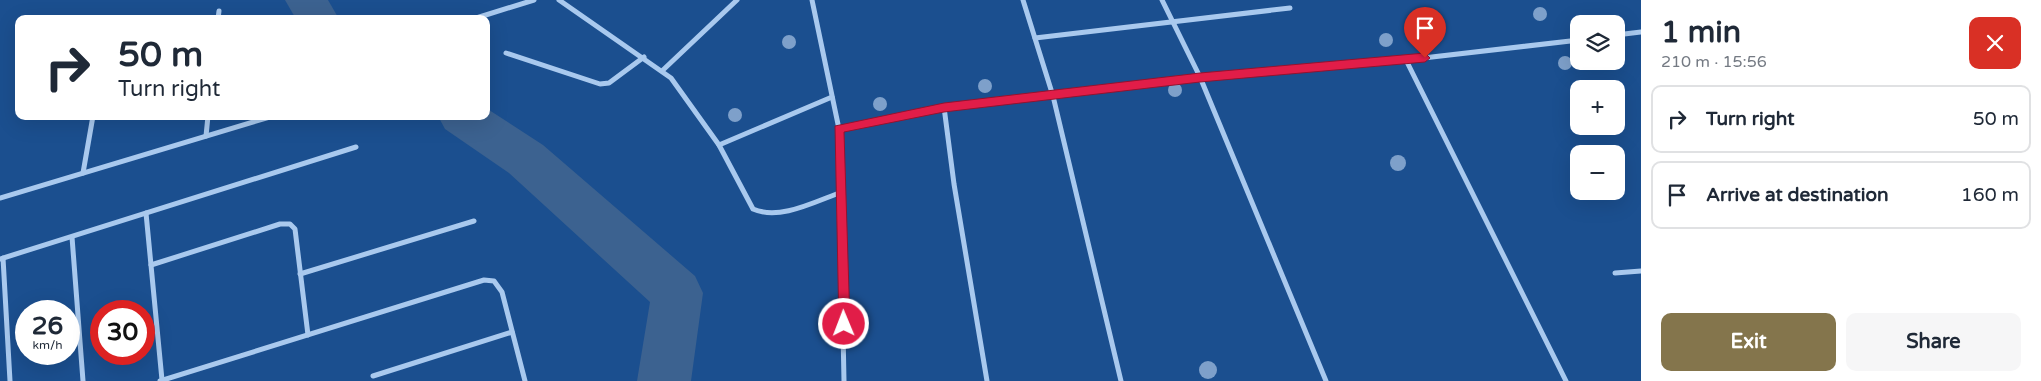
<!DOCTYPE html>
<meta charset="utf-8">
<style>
:root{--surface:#fff;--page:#f6f6f7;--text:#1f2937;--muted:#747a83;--line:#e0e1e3;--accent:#84754c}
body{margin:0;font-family:"Varela Round",sans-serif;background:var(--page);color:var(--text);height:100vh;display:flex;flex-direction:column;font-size:19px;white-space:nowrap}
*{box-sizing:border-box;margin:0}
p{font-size:16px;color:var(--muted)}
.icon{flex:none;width:28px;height:28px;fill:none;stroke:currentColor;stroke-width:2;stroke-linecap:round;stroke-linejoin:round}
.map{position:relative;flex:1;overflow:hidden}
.drawer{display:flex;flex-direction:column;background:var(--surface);width:400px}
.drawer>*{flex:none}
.top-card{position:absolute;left:15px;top:15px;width:475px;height:105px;border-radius:10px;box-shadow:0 5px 20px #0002;background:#fff;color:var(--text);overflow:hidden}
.tools{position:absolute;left:1570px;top:15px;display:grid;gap:10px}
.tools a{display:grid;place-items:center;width:55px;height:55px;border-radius:10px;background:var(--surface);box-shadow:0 5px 20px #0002;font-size:25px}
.speed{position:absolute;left:15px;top:300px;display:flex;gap:10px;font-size:25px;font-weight:700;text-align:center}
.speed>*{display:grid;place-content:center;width:65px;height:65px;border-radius:50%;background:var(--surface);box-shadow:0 5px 20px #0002;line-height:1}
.speed small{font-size:12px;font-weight:400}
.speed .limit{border:8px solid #d22;background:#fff;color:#111}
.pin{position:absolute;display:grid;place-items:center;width:42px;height:42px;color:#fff;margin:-51px -21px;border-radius:50% 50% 50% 0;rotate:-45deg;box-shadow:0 0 5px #0007}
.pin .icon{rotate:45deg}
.me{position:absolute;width:55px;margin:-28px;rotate:359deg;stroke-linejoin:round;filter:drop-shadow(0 0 4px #0008)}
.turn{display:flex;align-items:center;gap:18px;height:105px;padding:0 20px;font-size:22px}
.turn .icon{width:65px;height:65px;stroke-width:2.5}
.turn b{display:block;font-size:35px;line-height:42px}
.round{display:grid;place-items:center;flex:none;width:52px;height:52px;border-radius:10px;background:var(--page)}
.overview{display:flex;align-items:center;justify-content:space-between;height:85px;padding:0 20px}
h1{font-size:30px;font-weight:800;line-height:38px}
.action{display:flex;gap:10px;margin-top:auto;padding:10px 20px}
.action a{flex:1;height:58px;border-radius:10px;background:var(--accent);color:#fff;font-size:20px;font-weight:800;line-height:58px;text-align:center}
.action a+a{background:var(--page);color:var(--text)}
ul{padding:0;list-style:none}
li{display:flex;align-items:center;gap:15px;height:68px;margin:0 10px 8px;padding:0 10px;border:2px solid var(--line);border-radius:10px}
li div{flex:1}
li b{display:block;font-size:19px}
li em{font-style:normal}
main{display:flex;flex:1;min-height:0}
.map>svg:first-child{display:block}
</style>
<main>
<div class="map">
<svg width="1641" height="381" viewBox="0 0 1641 381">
<rect width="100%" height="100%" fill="#1b4f8f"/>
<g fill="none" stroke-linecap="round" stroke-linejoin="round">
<g fill="#3c6290" fill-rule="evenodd">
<polygon points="285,0 328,0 339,19 296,19"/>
<polygon points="486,108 543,145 695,276 703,293 691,381 637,381 650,302 509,173 445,129 438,116 486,116"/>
</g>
<g stroke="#a9c9ee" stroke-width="5">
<path d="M559,0L671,78L719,145L753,209C780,221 816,201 842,192"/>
<polyline points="812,0 839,129 844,381"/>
<polyline points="1023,0 1053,96 1121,381"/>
<polyline points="1162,0 1200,77 1326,381"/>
<polyline points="218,19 219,11"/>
<polyline points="473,19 534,0"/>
<polyline points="1616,35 1641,32"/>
<polyline points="1035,38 1290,8"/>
<polyline points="506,53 600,84 609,83 644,57"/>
<polyline points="1406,60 1566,381"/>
<polyline points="663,70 737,0"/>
<polyline points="944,107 954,184 987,381"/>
<polyline points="839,129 944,107 1200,77 1406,60 1579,40"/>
<polyline points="206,136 208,116"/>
<polyline points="719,145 832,97"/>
<polyline points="83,173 93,116"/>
<polyline points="0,198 273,116"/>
<polyline points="146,213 162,380"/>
<polyline points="72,237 83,381"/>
<polyline points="3,258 10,381"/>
<polyline points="0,259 356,147"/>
<polyline points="151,265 280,224 290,224 295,229 308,335"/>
<polyline points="1615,273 1641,271"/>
<polyline points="300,274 474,221"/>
<polyline points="373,376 512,332"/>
<polyline points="160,381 484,280 494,281 502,292 525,381"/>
</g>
</g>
<g fill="#7ea0ca">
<circle cx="1540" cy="14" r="7"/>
<circle cx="1386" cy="40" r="7"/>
<circle cx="789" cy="42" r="7"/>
<circle cx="1565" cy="63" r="7"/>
<circle cx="985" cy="86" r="7"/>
<circle cx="1175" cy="90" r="7"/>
<circle cx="880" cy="104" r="7"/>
<circle cx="735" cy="115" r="7"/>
<circle cx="1398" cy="163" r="8"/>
<circle cx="1208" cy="370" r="9"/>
</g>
<polygon fill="#e11d48" stroke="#92132f" points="1425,53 1430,58 1425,62 1200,82 944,112 844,132 850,324 848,328 839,328 835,126 944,103 1200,73"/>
</svg>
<div class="tools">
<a><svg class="icon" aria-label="layers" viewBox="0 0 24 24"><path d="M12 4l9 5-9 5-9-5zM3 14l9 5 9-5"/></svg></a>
<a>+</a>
<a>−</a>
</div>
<div class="speed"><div>26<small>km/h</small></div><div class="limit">30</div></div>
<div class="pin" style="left:1425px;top:58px;background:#d93025"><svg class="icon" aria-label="arrive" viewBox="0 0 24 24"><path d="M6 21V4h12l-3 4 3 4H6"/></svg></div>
<svg class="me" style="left:844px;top:324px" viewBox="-20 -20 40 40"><circle r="17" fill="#e11d48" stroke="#fff" stroke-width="3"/><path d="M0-11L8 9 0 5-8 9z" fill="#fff"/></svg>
<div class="top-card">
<div class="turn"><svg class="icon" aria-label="right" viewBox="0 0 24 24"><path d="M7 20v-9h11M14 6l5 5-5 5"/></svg><div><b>50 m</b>Turn right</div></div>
</div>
</div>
<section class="drawer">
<div class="overview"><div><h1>1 min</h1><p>210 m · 15:56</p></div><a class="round" style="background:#d93025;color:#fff"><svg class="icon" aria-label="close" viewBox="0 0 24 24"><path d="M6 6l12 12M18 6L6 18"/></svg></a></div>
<ul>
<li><svg class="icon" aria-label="right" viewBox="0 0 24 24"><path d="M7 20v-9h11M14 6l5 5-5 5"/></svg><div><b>Turn right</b></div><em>50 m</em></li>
<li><svg class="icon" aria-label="arrive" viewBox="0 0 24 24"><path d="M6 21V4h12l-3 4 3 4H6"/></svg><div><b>Arrive at destination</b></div><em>160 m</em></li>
</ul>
<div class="action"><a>Exit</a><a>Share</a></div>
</section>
</main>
